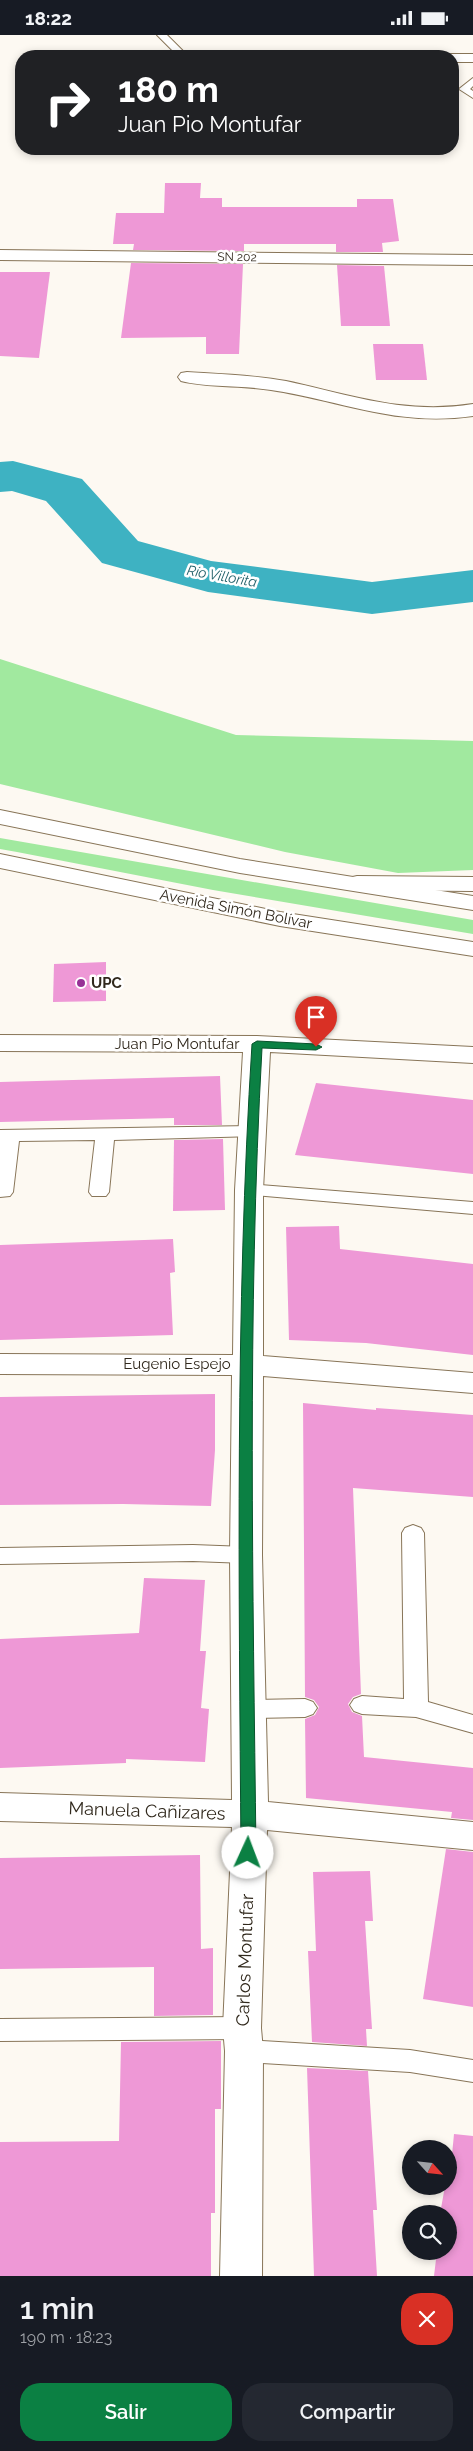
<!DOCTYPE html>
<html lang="es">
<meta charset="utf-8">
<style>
:root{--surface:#171b24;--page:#242831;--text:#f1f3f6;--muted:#9ea1a6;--accent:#0b8043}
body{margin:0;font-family:Raleway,sans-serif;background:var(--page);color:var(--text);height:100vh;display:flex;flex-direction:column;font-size:19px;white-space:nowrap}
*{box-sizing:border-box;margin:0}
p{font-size:16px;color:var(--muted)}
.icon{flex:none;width:28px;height:28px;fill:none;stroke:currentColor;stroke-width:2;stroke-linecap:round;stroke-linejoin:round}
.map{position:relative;height:2241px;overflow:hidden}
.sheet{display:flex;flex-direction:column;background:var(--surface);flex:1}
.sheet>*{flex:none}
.banner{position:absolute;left:15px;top:15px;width:444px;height:105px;border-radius:20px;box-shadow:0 2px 8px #0003;background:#202124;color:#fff;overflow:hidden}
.needle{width:32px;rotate:117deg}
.fabs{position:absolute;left:402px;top:2105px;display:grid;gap:10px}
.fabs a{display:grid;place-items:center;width:55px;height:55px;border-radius:50%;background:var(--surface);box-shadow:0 2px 8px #0003;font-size:25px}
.pin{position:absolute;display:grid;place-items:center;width:42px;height:42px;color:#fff;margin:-51px -21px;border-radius:50% 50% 50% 0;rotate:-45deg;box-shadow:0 0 5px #0007}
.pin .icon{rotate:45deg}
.me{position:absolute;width:55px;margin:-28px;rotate:2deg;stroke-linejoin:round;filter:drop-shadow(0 0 4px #0008)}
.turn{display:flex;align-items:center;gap:18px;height:105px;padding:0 20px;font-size:22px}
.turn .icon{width:65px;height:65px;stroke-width:2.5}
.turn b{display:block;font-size:35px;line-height:42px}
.round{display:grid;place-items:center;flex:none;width:52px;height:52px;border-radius:20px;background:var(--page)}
.head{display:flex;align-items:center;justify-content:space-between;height:85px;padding:0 20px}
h1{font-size:30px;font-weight:600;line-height:38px}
.action{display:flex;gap:10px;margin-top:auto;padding:10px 20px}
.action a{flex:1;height:58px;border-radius:20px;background:var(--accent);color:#fff;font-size:20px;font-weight:600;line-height:58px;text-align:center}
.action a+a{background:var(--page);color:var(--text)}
.status{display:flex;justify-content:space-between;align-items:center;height:35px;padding:0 25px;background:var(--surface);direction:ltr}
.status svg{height:14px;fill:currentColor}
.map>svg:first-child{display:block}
</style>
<div class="status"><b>18:22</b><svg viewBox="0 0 49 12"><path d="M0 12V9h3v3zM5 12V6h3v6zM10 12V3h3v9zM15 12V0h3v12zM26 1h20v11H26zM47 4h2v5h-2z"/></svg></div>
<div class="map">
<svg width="473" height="2241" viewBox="0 0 473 2241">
<rect width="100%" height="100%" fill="#fdf9f2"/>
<g fill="#a1e99f">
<polygon points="0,624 236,700 473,706 473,835 398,838 285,817 0,749"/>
<polygon points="0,803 473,885 473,899 213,855 17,817 0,814"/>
</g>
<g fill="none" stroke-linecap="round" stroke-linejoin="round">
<polygon fill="#3eb2c2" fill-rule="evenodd" points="13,426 82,444 138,506 211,526 372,547 473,535 473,567 372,579 208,557 102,528 46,466 12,456 0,457 0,427"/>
</g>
<g fill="#ee98d6">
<polygon points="165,148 201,148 200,163 222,163 222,172 357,172 357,164 393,164 399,206 382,208 383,217 336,217 336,209 244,209 244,216 133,215 134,209 113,209 116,178 164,178"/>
<polygon points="131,228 243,229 239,319 206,319 206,302 121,303"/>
<polygon points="337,230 384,231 390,291 341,291"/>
<polygon points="0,237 50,237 39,323 0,321"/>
<polygon points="373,309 423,309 427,345 376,345"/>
<polygon points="106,927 106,966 53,967 54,929"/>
<polygon points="220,1041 222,1090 174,1090 174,1083 0,1087 0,1047"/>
<polygon points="316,1048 473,1065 473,1139 295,1120"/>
<polygon points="223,1104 225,1175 173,1176 174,1105"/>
<polygon points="339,1191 340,1214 473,1229 473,1320 366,1308 289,1305 286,1192"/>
<polygon points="173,1204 175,1237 170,1238 173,1300 0,1305 0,1210"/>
<polygon points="215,1359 215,1415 211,1471 123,1469 0,1470 0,1362"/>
<polygon points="303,1368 376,1375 376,1373 473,1380 473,1462 353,1453 361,1659 353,1662 348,1669 352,1677 362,1681 364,1722 473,1733 473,1785 451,1783 452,1777 306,1763 305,1684 315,1680 319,1672 314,1665 305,1662"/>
<polygon points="144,1543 205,1545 200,1616 206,1616 201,1673 209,1674 205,1727 126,1724 126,1728 0,1733 0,1604 139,1598"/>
<polygon points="446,1814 473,1817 473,1972 423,1964"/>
<polygon points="200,1820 201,1914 213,1913 213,1980 154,1981 154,1932 0,1934 0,1823"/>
<polygon points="370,1836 373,1886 365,1886 372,1994 366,1994 367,2011 312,2007 308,1916 316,1916 313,1837"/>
<polygon points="221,2006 221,2074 215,2074 215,2178 211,2178 211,2241 0,2241 0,2107 119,2106 121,2007"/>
<polygon points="307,2033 368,2036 377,2175 373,2175 377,2241 314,2241"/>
<polygon points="454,2099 473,2101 473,2241 434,2241 437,2216 449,2216 449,2179 440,2179 445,2151 449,2151"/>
</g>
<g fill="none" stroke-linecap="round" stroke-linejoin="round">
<g stroke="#887558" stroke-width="2">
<g id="service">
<polygon points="157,0 167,0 185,18 186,21 178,21"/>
<polygon points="473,43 473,51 470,54 473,56 473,63 459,54"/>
<polygon points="251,1091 258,1093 260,1097 258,1101 114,1105 109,1157 106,1161 92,1161 89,1157 95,1105 19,1106 13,1157 10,1161 0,1162 0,1095"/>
<polygon points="249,1149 473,1167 473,1179 242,1159 239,1155 242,1151"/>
<polygon points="413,1490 421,1493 424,1498 428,1667 473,1680 473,1698 416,1682 362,1679 354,1676 350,1670 354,1664 362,1661 404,1664 402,1498 405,1493"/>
<polygon points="193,1510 246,1512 254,1514 257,1520 254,1526 246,1528 193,1526 0,1529 0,1513"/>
<polygon points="305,1664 313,1667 317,1673 313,1679 305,1682 247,1683 239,1680 235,1674 239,1668 247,1665"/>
<polygon points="242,1982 251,1985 255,1993 251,2001 242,2004 0,2006 0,1984"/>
<polygon points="244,2005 410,2015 473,2025 473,2047 410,2037 244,2027 235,2024 231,2016 235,2008"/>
</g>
</g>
<g stroke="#887558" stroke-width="2">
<g id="minor">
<polygon points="182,16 237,17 244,21 176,21 177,17"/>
<polygon points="452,19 473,19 473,27 452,27 452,21 446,21"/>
<polygon points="0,215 473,220 473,230 0,225"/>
<path d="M187,337C220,339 253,340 286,346C351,360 405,380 473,369V381C397,392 343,366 271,355C242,350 209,353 181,346L178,342L181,338Z"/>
<polygon points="357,841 473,842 473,856 357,855 348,853 345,848 348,843"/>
<polygon points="0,1000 257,1001 473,1012 473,1028 270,1017 263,1155 263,1321 473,1338 473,1358 263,1341 262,1520 268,1767 473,1787 473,1815 267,1795 261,1993 263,2016 262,2241 220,2241 225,2016 223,1993 232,1792 0,1786 0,1758 232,1765 230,1520 232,1340 0,1339 0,1319 233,1320 235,1155 243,1017 0,1016"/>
</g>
</g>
<g stroke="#887558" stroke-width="2">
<g id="trunk">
<polygon points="0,775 240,824 473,861 473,875 240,838 0,789"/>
<polygon points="0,819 280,877 473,907 473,921 280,891 0,833"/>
</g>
</g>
<use href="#service" fill="#fff" fill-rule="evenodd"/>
<use href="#minor" fill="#fff" fill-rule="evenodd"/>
<use href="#trunk" fill="#fff" fill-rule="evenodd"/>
</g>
<path fill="#0b8043" stroke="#07532c" d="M257,1006L316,1009L322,1012L316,1015L262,1013C247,1281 253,1550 256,1818L254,1822H243L241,1818C239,1548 235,1278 252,1009Z"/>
<circle fill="#973196" stroke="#fff" stroke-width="2" cx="81" cy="948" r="5"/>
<g text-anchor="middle" stroke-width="5" stroke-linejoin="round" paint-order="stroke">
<g font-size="12" fill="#31291d" stroke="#fff">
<text transform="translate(237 222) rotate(1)" y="4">SN 202</text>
</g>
<g font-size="14" font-style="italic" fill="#23616a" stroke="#fff">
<text transform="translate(222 541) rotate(10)" y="5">Río Villorita</text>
</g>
<g font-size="15" fill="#31291d" stroke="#fff">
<text transform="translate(236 874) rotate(11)" y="5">Avenida Simón Bolívar</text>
<text x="177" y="1014">Juan Pio Montufar</text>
<text x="177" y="1334">Eugenio Espejo</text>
</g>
<g font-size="15" font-weight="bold" fill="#31291d" stroke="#fff" text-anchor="start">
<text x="91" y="953">UPC</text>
</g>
<g font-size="18" fill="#31291d" stroke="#fff">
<text transform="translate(147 1776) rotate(2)" y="6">Manuela Cañizares</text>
<text transform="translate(245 1925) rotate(-88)" y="6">Carlos Montufar</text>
</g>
</g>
</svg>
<div class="fabs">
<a><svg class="needle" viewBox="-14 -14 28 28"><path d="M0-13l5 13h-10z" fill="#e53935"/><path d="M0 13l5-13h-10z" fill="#9ea1a6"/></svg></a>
<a><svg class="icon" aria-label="search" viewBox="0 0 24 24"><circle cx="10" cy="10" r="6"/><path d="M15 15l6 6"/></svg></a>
</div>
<div class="pin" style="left:316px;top:1012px;background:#d93025"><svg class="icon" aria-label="arrive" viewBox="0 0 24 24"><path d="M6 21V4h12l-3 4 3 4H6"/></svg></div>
<svg class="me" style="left:248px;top:1818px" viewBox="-20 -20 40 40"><circle r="19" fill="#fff"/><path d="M0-13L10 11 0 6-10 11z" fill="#0b8043"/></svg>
<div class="banner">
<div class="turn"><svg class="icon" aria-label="right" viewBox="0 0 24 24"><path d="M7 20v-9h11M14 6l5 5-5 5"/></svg><div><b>180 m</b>Juan Pio Montufar</div></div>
</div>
</div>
<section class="sheet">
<div class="head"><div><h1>1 min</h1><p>190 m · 18:23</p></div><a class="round" style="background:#d93025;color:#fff"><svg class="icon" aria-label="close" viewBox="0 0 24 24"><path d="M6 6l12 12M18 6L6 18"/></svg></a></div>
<div class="action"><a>Salir</a><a>Compartir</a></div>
</section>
